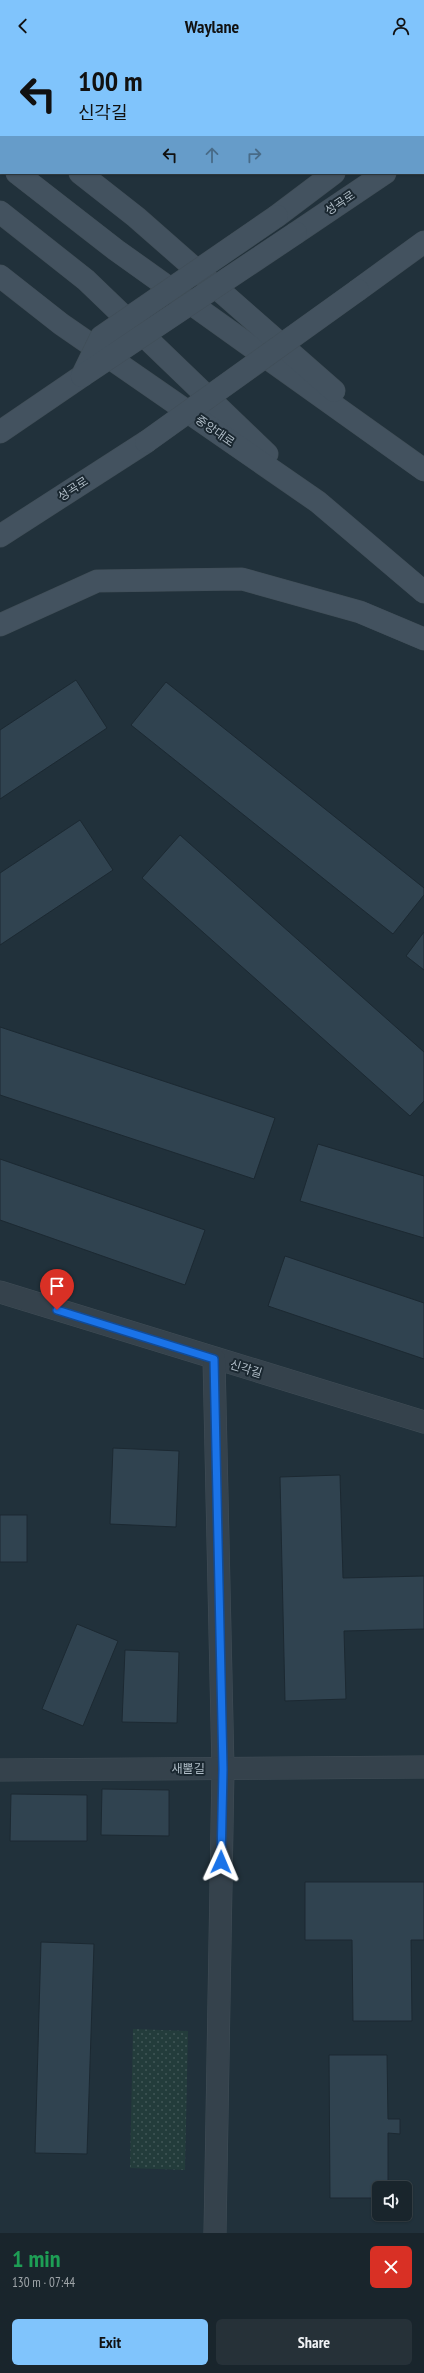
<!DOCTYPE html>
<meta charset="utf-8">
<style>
:root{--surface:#19252c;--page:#263138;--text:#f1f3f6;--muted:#9fa5a9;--line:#374248;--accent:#80c4fc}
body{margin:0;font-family:"PT Sans Narrow","Noto Sans KR",sans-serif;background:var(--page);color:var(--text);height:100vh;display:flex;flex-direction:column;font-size:15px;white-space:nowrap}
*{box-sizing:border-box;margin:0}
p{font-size:13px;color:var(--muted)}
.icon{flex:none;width:22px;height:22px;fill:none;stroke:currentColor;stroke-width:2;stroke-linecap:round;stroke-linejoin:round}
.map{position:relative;height:2181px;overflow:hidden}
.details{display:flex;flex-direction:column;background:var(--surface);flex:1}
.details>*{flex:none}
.hud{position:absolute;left:0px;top:0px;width:424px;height:122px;box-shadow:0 1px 3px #0004,0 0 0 1px var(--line);background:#80c4fc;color:#111;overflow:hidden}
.controls{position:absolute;left:372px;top:2129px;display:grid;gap:8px}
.controls a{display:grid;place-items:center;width:40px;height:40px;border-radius:6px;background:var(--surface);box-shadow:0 1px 3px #0004,0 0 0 1px var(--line);font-size:20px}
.pin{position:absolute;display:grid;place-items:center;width:34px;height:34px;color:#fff;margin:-41px -17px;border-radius:50% 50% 50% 0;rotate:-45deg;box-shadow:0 0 4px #0007}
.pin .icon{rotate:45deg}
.me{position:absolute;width:44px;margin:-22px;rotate:1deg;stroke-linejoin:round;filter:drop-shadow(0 0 3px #0008)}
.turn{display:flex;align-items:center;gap:14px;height:84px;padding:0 12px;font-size:18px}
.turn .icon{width:52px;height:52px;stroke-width:2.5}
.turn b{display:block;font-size:28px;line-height:34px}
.lanes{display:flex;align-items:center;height:38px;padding:0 12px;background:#0003;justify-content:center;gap:20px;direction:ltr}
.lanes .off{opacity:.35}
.round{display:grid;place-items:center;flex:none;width:42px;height:42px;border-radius:6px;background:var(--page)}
.summary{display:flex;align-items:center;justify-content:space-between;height:68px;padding:0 12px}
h1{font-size:24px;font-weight:700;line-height:30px;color:#1e9e55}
.cta{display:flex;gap:8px;margin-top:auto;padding:8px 12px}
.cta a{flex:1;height:46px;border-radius:6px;background:var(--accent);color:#111;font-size:16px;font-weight:700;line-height:46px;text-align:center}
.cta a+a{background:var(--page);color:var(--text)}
header{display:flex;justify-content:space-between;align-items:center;height:52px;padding:0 12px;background:var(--accent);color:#111;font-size:18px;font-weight:700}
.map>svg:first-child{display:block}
</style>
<header><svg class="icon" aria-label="back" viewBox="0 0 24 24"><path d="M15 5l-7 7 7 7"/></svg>Waylane<svg class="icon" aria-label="person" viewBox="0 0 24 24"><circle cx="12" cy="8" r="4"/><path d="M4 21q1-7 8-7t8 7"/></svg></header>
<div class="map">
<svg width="424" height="2181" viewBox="0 0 424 2181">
<defs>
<pattern id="park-dots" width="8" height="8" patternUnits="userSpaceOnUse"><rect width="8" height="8" fill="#233c3b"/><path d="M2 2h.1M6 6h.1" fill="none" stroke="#405656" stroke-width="1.8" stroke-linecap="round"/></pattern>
</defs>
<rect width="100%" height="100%" fill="#21313b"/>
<polygon fill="url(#park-dots)" points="133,1977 188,1979 185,2118 130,2116"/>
<g fill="#304350" stroke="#1c2932">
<polygon points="76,628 107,676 0,747 0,678"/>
<polygon points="166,630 424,836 424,843 393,882 131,673"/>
<polygon points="80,768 113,818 0,893 0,821"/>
<polygon points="180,783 424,1000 424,1049 410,1064 142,826"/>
<polygon points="424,880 424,918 406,904"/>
<polygon points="0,975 275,1066 254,1127 0,1043"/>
<polygon points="318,1092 424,1124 424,1186 300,1149"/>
<polygon points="0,1107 205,1178 185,1233 0,1168"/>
<polygon points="285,1204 424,1251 424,1307 268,1254"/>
<polygon points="113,1396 179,1399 176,1475 110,1472"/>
<polygon points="340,1423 343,1526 424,1524 424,1577 344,1579 346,1647 285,1649 280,1425"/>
<rect x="0" y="1463" width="27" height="47"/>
<polygon points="77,1572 118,1589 83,1674 42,1657"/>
<polygon points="125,1598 179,1600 177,1671 122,1670"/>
<polygon points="102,1737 169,1738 169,1784 101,1783"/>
<polygon points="11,1742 87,1743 87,1789 10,1789"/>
<polygon points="305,1830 424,1830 424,1888 411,1888 412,1969 353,1969 352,1888 305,1888"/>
<polygon points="41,1890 94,1892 87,2102 35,2101"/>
<polygon points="329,2003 387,2003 388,2067 400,2067 400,2082 388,2081 388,2136 379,2136 379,2146 330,2146"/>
</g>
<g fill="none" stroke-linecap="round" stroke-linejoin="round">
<g stroke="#414e57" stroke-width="23">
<g id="minor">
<polyline points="0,1240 424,1370"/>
<polyline points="214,1307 223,1717 215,2181"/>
</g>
</g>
<g stroke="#414e57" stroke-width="23">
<polyline id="tertiary" points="0,1718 424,1715"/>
</g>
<g stroke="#414e57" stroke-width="23">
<g id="secondary">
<polyline points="0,25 1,27"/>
<polyline points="423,45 424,44"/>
<polyline points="0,58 1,59"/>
<polyline points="423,95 424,94"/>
<polyline points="0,107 1,108"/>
<polyline points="17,121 116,198 424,418"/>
<polyline points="80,121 136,165 334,339"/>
<polyline points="0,160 86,228 267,402"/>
<polyline points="277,164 334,121"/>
<polyline points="296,181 385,121"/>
<polyline points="0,224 61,272 318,450 424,540"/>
<polyline points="358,238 424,190"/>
<polyline points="0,380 82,324"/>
<polyline points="0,484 146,390"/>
<polyline points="0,573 97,529 242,527 360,560 424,587"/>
</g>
</g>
<use href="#minor" stroke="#35424c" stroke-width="22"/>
<use href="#tertiary" stroke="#35424c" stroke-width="22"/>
<use href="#secondary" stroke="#43525f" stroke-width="22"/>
<g stroke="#414e57" stroke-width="23" stroke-linecap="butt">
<g id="secondary-bridge">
<polyline points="82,324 101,285 277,164"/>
<polyline points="82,324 296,181"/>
<polyline points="146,390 358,238"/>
</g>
</g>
<use href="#secondary-bridge" stroke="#43525f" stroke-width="22"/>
</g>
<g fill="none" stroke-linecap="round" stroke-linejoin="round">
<g stroke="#114b97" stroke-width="10">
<polyline id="route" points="57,1258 214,1307 223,1717 221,1810"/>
</g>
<use href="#route" stroke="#1a73e8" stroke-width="7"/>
</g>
<g text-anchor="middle" stroke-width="4" stroke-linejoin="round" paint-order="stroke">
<g font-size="12" fill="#b0bdc7" stroke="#1a2730">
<text transform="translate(340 151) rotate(-34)" y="4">성곡로</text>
<text transform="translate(215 379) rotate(35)" y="4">중앙대로</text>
<text transform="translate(73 437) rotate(-33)" y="4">성곡로</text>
<text transform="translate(246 1317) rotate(17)" y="4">신각길</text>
<text x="188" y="1721">새뿔길</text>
</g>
</g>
</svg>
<div class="controls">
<a><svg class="icon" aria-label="sound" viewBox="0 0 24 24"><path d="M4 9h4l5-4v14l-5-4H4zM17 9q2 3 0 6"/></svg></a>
</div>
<div class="pin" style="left:57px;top:1258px;background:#d93025"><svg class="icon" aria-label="arrive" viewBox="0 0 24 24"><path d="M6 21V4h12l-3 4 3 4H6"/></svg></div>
<svg class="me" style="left:221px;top:1810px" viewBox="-20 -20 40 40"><path d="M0-17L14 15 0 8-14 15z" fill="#1a73e8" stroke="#fff" stroke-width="4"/></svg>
<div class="hud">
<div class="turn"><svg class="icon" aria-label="left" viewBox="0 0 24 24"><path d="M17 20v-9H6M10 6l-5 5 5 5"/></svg><div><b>100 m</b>신각길</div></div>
<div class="lanes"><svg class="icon" aria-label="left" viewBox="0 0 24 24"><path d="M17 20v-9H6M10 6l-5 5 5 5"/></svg><svg class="icon off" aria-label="ahead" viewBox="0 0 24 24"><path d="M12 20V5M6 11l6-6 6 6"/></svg><svg class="icon off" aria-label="right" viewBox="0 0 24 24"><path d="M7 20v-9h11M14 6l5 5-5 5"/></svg></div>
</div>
</div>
<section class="details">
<div class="summary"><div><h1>1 min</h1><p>130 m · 07:44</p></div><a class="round" style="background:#d93025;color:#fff"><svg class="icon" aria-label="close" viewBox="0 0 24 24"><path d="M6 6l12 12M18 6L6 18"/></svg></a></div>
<div class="cta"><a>Exit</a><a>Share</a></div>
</section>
